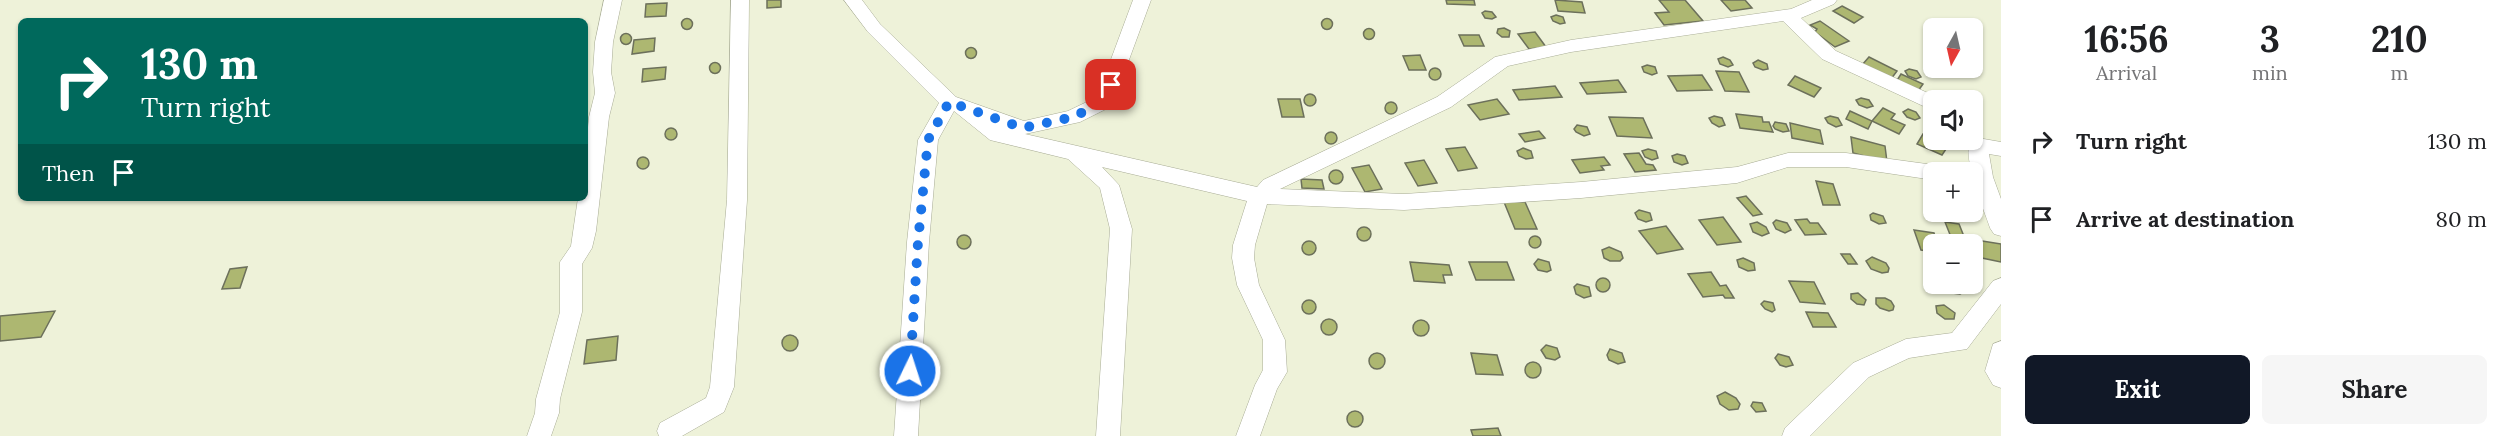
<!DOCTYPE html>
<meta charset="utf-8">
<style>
:root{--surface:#fff;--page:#f6f6f6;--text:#202124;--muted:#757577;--accent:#111827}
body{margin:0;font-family:Lora,serif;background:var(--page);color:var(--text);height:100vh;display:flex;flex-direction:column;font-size:22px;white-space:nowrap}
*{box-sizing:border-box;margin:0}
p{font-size:20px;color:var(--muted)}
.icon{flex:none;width:33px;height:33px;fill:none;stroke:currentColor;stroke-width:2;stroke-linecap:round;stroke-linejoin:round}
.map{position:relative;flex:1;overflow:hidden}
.side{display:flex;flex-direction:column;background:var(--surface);width:510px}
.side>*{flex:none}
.guide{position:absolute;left:18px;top:18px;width:570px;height:183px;border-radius:9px;box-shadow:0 2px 4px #0004;background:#00695c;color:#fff;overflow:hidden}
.needle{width:39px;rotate:188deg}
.tools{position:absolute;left:1923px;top:18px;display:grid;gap:12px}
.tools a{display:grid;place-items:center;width:60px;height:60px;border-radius:9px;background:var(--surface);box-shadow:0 2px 4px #0004;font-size:30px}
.pin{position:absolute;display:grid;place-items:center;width:51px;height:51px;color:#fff;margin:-26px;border-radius:12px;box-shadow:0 3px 9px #0006}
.me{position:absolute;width:66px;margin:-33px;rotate:4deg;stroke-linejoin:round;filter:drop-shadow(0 0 4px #0008)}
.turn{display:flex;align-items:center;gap:21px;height:126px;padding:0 24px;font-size:27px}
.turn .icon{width:78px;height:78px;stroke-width:2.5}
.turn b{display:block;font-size:42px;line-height:51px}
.then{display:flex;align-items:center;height:57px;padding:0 24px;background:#0003;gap:12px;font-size:22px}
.eta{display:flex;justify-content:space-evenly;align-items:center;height:102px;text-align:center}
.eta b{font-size:36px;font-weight:800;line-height:42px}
.button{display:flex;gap:12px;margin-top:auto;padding:12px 24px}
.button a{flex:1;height:69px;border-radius:9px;background:var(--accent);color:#fff;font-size:24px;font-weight:800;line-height:69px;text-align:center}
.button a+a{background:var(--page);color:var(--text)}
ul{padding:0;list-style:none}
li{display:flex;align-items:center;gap:18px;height:78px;padding:0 24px}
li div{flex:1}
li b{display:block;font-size:22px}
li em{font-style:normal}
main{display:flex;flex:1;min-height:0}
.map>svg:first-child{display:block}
</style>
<main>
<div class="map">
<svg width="2001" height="436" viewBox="0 0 2001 436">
<rect width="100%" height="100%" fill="#eef2d9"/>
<g fill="#adb771" stroke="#6c705b" stroke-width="1.5">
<polygon points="767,0 781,0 781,7 767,8"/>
<polygon points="1446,0 1474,0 1475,5 1447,4"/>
<polygon points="1555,0 1582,2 1585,13 1558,11"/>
<polygon points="1659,0 1685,0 1703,21 1664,25 1655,13 1669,12"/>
<polygon points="1721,0 1745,0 1752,8 1731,11"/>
<polygon points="667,3 666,16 645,17 646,4"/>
<polygon points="1842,6 1863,17 1854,23 1833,11"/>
<polygon points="1485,11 1492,12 1496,17 1492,19 1485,18 1482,13"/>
<polygon points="1556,15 1563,17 1565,23 1560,24 1553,21 1551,17"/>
<circle cx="1327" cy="24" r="5.5"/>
<circle cx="687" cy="24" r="5.5"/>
<polygon points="1820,21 1849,41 1835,47 1815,32 1817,29 1810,25"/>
<polygon points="1504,28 1510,31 1509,37 1502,37 1497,33 1498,29"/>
<circle cx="1369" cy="34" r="5.5"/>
<polygon points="1535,32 1546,47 1529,49 1518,34"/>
<circle cx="626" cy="39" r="5.5"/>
<polygon points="1459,35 1479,35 1484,46 1464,46"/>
<polygon points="655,38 654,51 632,54 634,40"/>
<circle cx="971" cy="53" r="5.5"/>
<polygon points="1420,55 1426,70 1409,70 1403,56"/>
<polygon points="1723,57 1730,60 1733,65 1728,67 1720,64 1718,59"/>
<polygon points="1869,57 1897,71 1891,79 1862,65"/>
<polygon points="1758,60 1767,64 1768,69 1763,70 1755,67 1753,63"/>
<circle cx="715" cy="68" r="5.5"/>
<polygon points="1647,65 1655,67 1657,73 1652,75 1644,72 1642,67"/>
<polygon points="666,67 665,79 642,82 643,69"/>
<circle cx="1435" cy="74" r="6"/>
<polygon points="1909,69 1917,71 1921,77 1916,79 1908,76 1905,71"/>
<polygon points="1716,71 1739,72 1749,92 1725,91"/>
<polygon points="1901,74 1923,84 1918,91 1896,82"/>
<polygon points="1702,75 1712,90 1677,91 1668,76"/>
<polygon points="1795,76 1821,88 1814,97 1788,85"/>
<polygon points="1618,80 1626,92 1587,94 1580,83"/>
<polygon points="1555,86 1562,97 1519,100 1513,90"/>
<circle cx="1310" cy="100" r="6"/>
<polygon points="1861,98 1869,100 1873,106 1867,108 1859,105 1856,100"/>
<polygon points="1278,99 1300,99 1304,117 1282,117"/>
<polygon points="1497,99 1509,114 1480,120 1468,105"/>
<circle cx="1391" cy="108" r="6"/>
<polygon points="1883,108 1895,114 1891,119 1905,125 1899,134 1872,121"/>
<polygon points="1908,109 1916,112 1920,118 1915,120 1907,117 1903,112"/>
<polygon points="1850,111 1872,121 1868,129 1846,119"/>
<polygon points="1736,114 1762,117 1763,122 1769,122 1773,132 1740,128"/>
<polygon points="1714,116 1722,118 1725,125 1719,127 1712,123 1709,118"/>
<polygon points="1830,116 1838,118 1842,125 1836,127 1828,123 1825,118"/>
<polygon points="1609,117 1643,118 1652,138 1617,136"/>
<polygon points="1775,122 1786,124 1789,131 1783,132 1775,129 1773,126"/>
<polygon points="1790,123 1820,130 1823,144 1792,138"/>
<polygon points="1577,125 1587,127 1590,134 1584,136 1576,132 1574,129"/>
<circle cx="671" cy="134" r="6"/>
<polygon points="1539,131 1545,138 1525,142 1519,134"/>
<circle cx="1331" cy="138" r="6"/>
<polygon points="1923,134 1948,146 1942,155 1917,144"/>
<polygon points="1851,137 1885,146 1887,162 1853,153"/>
<polygon points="1465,147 1477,168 1458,171 1446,149"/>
<polygon points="1523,148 1531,151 1533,158 1526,159 1519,156 1517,151"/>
<polygon points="1648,149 1656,151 1658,158 1652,160 1645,157 1642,151"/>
<polygon points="1639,153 1646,164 1653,165 1656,170 1635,172 1624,154"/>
<polygon points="1677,154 1685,156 1688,163 1682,165 1674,162 1672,156"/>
<circle cx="643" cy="163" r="6"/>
<polygon points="1604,157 1610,165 1601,166 1604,170 1580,173 1572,160"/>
<polygon points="1424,160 1437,183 1418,186 1405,163"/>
<polygon points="1369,165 1382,189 1365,192 1352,168"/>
<circle cx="1336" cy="177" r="7"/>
<polygon points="1301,179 1322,180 1324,189 1302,188"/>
<polygon points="1816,181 1833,184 1840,205 1823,205"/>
<polygon points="1746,196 1762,214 1753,216 1737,198"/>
<polygon points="1504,202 1525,202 1537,229 1515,229"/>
<polygon points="1639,210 1650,213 1652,220 1646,222 1638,219 1635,213"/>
<polygon points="1873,213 1883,216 1886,223 1879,224 1871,220 1870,215"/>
<polygon points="1723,217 1741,242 1717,245 1699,220"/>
<polygon points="1807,219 1810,223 1818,223 1826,234 1805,235 1795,220"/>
<polygon points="1776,220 1787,223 1791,230 1785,233 1776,229 1773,223"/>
<polygon points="1757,222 1766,227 1769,233 1762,236 1753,232 1750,224"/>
<polygon points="1945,222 1959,224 1967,244 1953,242"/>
<polygon points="1666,226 1683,249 1657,254 1639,231"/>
<circle cx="1364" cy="234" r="7"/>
<polygon points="1914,230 1934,233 1937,244 1934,244 1934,252 1921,250"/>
<circle cx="964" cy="242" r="7"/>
<circle cx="1535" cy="242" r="6"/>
<polygon points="1976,240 2001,244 2001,262 1982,258"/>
<circle cx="1309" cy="248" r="7"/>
<polygon points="1609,247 1621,252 1623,258 1620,261 1610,261 1604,258 1602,250"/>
<polygon points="1841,254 1850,254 1857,264 1848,264"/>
<polygon points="1872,257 1886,263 1889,268 1888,272 1882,273 1871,269 1866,261"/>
<polygon points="1743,258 1754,263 1755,270 1748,271 1739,267 1737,260"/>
<polygon points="1538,259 1549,262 1551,270 1547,272 1538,270 1534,264"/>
<polygon points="1410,262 1449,265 1452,275 1443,275 1445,283 1414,281"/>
<polygon points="1469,262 1507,262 1514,280 1476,280"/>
<polygon points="247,267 240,288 222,289 230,269"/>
<polygon points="1711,272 1720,286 1726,285 1734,298 1725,298 1723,295 1703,297 1688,274"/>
<circle cx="1603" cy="285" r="7"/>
<polygon points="1789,281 1814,282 1825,304 1800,302"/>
<polygon points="1577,284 1589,287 1591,296 1584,298 1576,294 1574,287"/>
<polygon points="1942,284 1960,284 1964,292 1960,294 1952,293"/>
<polygon points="1858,293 1866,300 1864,305 1857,304 1851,299 1851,294"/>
<polygon points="1876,298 1885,298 1891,301 1894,306 1893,310 1889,311 1880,308 1876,304"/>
<circle cx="1309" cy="307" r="7"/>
<polygon points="1764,301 1773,303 1775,310 1772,312 1765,309 1761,304"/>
<polygon points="1944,305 1955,313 1954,319 1945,319 1937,313 1936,306"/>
<polygon points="55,311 41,337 0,341 0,316"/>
<polygon points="1806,312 1828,313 1836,327 1813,327"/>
<circle cx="1329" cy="327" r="8"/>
<circle cx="1421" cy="328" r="8"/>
<circle cx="790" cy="343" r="8"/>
<polygon points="618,336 616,360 584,364 587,340"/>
<polygon points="1546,345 1557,348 1560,357 1555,360 1546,358 1541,350"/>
<polygon points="1610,349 1622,353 1625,362 1618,364 1609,360 1607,355"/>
<polygon points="1471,353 1497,355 1503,375 1476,374"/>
<circle cx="1377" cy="361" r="8"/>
<polygon points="1778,354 1789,357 1793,365 1786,367 1780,365 1775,358"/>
<circle cx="1533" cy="370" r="8"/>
<polygon points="1725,392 1736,398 1740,404 1738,409 1729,410 1720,404 1717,396"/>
<polygon points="1753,402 1762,403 1766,411 1756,412 1751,406"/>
<circle cx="1355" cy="419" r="8"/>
<polygon points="1498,428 1501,436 1473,436 1471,430"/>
</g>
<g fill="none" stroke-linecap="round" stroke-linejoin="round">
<g stroke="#a8ac95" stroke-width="1">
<g id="minor">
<polygon points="604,0 622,0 613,42 611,72 615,93 609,117 596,231 592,248 582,264 582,312 560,399 559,413 551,436 527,436 535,413 536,399 560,312 560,262 571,246 578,198 585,198 585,158 589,117 595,93 593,72 595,42"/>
<polygon points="731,0 749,0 747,200 734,387 724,412 682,436 659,436 657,431 660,423 706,398 710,387 727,200"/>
<polygon points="844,0 862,0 880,24 956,97 1024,121 1068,111 1097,97 1133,0 1151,0 1112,106 1080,122 1025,134 1257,187 1263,180 1437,97 1495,57 1571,40 1791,9 1812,0 1837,0 1834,4 1801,18 1836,51 1941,99 1934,100 1934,111 1822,59 1783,21 1571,52 1508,66 1451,107 1280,189 1404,194 1581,182 1737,167 1788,153 1846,153 1934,165 1941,168 1944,172 1934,172 1934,180 1846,167 1788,167 1737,183 1581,198 1404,210 1267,204 1255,245 1254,258 1259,285 1285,340 1287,372 1277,389 1260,436 1236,436 1255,385 1263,370 1263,340 1237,285 1232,258 1233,245 1247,201 1102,167 1119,185 1132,229 1120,436 1096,436 1110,229 1100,188 1068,159 990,140 954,111 938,140 929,242 918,436 894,436 907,242 918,140 939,103 868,32"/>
<path d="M1978,138L2001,142V156L1989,154L1993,177L2001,199V236L1994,234L1990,228C1984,209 1961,157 1971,140Z"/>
<polygon points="2001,278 2001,304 1967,349 1909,358 1869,377 1810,436 1782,436 1785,428 1853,363 1906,339 1952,333 1993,281"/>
<polygon points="2001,341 2001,388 1993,385 1985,371 1993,344"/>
</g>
</g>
<use href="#minor" fill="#fff" fill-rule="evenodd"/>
</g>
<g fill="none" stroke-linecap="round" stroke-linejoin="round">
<polyline stroke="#1a73e8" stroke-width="10" stroke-dasharray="0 18" points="910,371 918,242 928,140 949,102 1023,128 1073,117 1105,101 1111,85"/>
</g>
</svg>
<div class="tools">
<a><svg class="needle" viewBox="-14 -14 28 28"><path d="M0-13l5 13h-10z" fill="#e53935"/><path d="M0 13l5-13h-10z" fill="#757577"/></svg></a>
<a><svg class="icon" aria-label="sound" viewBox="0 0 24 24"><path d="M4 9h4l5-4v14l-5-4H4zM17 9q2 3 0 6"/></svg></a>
<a>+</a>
<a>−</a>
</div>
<div class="pin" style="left:1111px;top:85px;background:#d93025"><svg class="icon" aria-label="arrive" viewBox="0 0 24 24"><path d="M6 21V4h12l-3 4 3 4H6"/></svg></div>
<svg class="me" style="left:910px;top:371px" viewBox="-20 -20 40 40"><circle r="17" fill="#1a73e8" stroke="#fff" stroke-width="3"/><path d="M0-11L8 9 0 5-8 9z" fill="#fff"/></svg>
<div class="guide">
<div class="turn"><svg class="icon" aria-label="right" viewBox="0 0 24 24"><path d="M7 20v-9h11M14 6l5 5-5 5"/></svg><div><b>130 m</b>Turn right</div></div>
<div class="then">Then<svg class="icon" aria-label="arrive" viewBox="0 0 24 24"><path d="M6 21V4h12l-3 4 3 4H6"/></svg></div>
</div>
</div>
<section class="side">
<div class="eta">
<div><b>16:56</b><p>Arrival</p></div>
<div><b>3</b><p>min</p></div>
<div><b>210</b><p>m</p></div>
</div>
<ul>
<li><svg class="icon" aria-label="right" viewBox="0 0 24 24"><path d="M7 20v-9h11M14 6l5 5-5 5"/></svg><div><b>Turn right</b></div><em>130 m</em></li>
<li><svg class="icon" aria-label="arrive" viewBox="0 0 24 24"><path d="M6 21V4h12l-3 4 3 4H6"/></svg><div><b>Arrive at destination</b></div><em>80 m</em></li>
</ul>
<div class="button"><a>Exit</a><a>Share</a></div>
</section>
</main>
